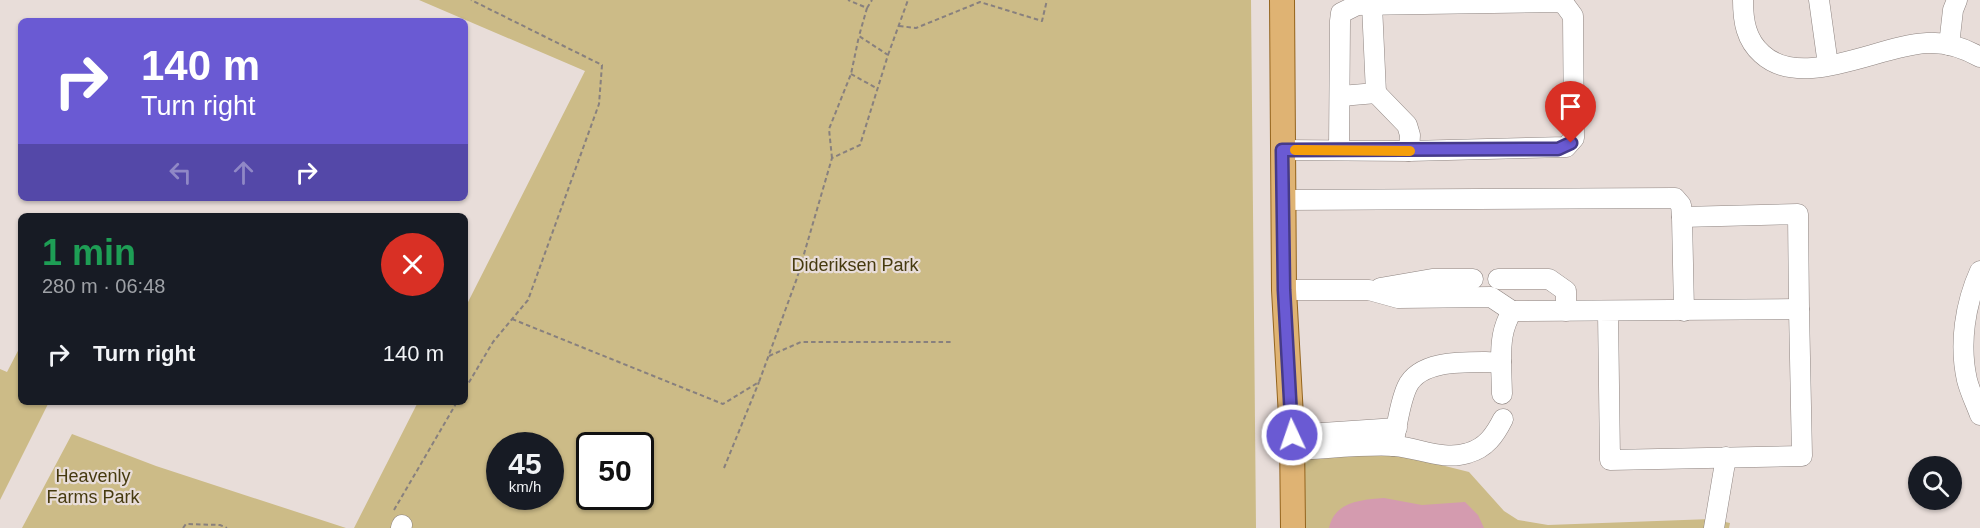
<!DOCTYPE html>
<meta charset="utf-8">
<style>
:root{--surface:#171b24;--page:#242831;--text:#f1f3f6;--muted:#9ea1a6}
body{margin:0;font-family:Helvetica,sans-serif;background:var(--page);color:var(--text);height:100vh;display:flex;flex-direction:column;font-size:22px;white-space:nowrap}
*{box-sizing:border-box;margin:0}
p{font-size:20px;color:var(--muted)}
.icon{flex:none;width:33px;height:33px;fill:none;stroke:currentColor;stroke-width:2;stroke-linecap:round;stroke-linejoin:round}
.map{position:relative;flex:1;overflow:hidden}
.sheet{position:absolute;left:18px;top:213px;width:450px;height:192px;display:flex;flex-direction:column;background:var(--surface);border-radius:9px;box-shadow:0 2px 4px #0004}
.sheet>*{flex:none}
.banner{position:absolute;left:18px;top:18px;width:450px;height:183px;border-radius:9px;box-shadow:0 2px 4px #0004;background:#6a5ad3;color:#fff;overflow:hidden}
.fabs{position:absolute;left:1908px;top:456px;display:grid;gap:12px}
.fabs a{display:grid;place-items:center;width:54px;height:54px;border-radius:50%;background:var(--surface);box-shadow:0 2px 4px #0004;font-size:30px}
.speed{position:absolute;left:486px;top:432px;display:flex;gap:12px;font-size:30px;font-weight:700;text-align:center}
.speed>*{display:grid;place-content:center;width:78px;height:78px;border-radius:50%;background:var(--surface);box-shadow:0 2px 4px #0004;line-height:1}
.speed small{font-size:15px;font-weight:400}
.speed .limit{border:3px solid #111;border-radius:9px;background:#fff;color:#111}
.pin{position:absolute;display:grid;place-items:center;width:51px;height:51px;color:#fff;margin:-62px -26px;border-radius:50% 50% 50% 0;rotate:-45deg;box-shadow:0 0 6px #0007}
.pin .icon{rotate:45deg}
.me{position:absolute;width:66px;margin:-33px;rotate:357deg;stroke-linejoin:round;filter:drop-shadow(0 0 4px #0008)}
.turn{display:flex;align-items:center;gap:21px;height:126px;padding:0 24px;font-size:27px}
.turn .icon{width:78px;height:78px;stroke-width:2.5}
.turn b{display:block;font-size:42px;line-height:51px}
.lanes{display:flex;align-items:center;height:57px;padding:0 24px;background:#0003;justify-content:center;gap:30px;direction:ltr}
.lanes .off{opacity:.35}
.round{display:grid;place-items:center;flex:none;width:63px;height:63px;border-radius:32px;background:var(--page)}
.head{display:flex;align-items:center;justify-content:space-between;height:102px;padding:0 24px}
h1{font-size:36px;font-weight:700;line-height:45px;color:#1e9e55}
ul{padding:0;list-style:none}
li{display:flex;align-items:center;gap:18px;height:78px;padding:0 24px}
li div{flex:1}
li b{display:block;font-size:22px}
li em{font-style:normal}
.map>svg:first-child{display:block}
</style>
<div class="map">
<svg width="1980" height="528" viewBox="0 0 1980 528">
<rect width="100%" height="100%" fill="#e8ddd9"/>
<g fill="#ccbb87" fill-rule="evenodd">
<path d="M419,0H1251L1256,528H354L418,402H465V308L585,71ZM500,446H550V496H500ZM590,446H640V496H590Z"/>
<polygon points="21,345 21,402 49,402 0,500 0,369 7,372"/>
<polygon points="72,434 156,466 346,528 22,528"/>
<polygon points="1397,454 1469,472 1504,511 1518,520 1548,525 1711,519 1730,523 1729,528 1301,528 1302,458"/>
</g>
<path fill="#d49baf" d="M1384,498L1422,505L1465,502L1478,515L1484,528H1329C1335,501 1361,500 1384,498Z"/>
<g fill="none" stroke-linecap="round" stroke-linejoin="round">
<g stroke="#8e8480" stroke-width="21">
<g id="minor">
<path d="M1743,0C1743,21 1746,40 1762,54C1802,91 1879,45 1927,43C1945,42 1964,48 1980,57"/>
<polyline points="1819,0 1828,65"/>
<polyline points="1949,45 1953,10 1957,0"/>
<polyline points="1376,93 1407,125 1410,135 1409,151"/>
<polyline points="1341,96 1376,93 1372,5"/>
<polyline points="1282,150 1409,151 1566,147 1574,138 1573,16 1565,5 1559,2 1357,5 1341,13 1340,21 1339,149"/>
<polyline points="1283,200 1675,198 1681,205 1682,217"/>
<path d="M1980,271C1965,304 1959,344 1967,380C1970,392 1976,404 1980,415"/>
<polyline points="1498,279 1549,279 1566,291 1566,311"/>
<polyline points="1380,288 1432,279 1473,279"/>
<polyline points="1284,290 1369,290 1398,298 1491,297 1512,311"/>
<polyline points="1684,311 1682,217 1798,214 1799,309"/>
<path d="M1501,362C1501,342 1502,328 1512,311L1799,309L1802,456L1610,460L1608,312"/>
<polyline points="1292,435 1397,428"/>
<path d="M1393,446C1397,426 1399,405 1407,387C1421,357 1473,363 1501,362L1502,394"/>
<path d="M1293,450C1324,449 1364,444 1395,446C1419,448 1444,461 1468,453C1486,448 1495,435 1503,419"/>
<polyline points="401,528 402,525"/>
<polyline points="1714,528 1726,457"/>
</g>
</g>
<g stroke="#94641d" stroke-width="26">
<polyline id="major" points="1282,0 1284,290 1292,435 1293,528"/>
</g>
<g stroke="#88807e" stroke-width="2" stroke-dasharray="4.5 3" stroke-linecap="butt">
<polyline points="867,8 872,0"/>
<polyline points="899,26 916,28 980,2 1042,21 1047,0"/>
<polyline points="888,55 908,0"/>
<polyline points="851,74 878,89"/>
<polyline points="832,158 829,129 851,74 859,36"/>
<polyline points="512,319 723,404 759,382 797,278 832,158 860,145 888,55 859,36 867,8 848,0"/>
<polyline points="769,356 801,342 951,342"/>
<polyline points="465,389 493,342 528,300 599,104 602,65 471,0"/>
<polyline points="724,468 759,382"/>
<polyline points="394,510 457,402"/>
<polyline points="183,528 186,524 220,525 227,528"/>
</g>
<use href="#minor" stroke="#fff" stroke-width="20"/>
<use href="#major" stroke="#dfb373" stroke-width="24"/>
</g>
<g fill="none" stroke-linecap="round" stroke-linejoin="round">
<g stroke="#453a89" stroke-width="15">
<polyline id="route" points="1292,435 1284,290 1282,150 1558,149 1571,143"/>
</g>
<use href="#route" stroke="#6a5ad3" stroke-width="10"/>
<polyline stroke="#f59e0b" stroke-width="10" points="1295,150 1410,151"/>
</g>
<g text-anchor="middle" stroke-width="4.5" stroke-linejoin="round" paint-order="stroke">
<g font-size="18" fill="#463a0f" stroke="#e8ddd9">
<text x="855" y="271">Dideriksen Park</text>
<text x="93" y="482">Heavenly<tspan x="93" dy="21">Farms Park</tspan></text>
</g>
</g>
</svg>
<div class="fabs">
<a><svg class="icon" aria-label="search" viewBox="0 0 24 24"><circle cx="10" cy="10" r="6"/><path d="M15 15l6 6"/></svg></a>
</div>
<div class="speed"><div>45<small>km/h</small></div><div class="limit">50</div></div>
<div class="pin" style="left:1571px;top:143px;background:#d93025"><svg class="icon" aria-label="arrive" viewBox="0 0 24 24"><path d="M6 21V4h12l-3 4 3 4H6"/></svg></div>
<svg class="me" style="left:1292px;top:435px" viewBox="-20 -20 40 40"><circle r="17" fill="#6a5ad3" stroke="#fff" stroke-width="3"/><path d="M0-11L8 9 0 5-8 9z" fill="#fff"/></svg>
<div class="banner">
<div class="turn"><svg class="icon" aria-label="right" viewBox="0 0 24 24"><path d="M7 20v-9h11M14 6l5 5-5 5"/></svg><div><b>140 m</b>Turn right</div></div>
<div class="lanes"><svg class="icon off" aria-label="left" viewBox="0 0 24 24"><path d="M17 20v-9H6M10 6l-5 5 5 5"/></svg><svg class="icon off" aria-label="ahead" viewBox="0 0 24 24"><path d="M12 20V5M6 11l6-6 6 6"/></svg><svg class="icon" aria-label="right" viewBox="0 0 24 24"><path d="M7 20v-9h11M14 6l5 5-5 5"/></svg></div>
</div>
<section class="sheet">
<div class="head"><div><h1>1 min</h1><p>280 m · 06:48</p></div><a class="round" style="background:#d93025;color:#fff"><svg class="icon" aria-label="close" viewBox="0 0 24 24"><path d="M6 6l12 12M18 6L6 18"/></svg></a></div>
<ul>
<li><svg class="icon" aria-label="right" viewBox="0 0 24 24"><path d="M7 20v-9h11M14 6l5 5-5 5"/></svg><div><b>Turn right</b></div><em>140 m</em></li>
</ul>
</section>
</div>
